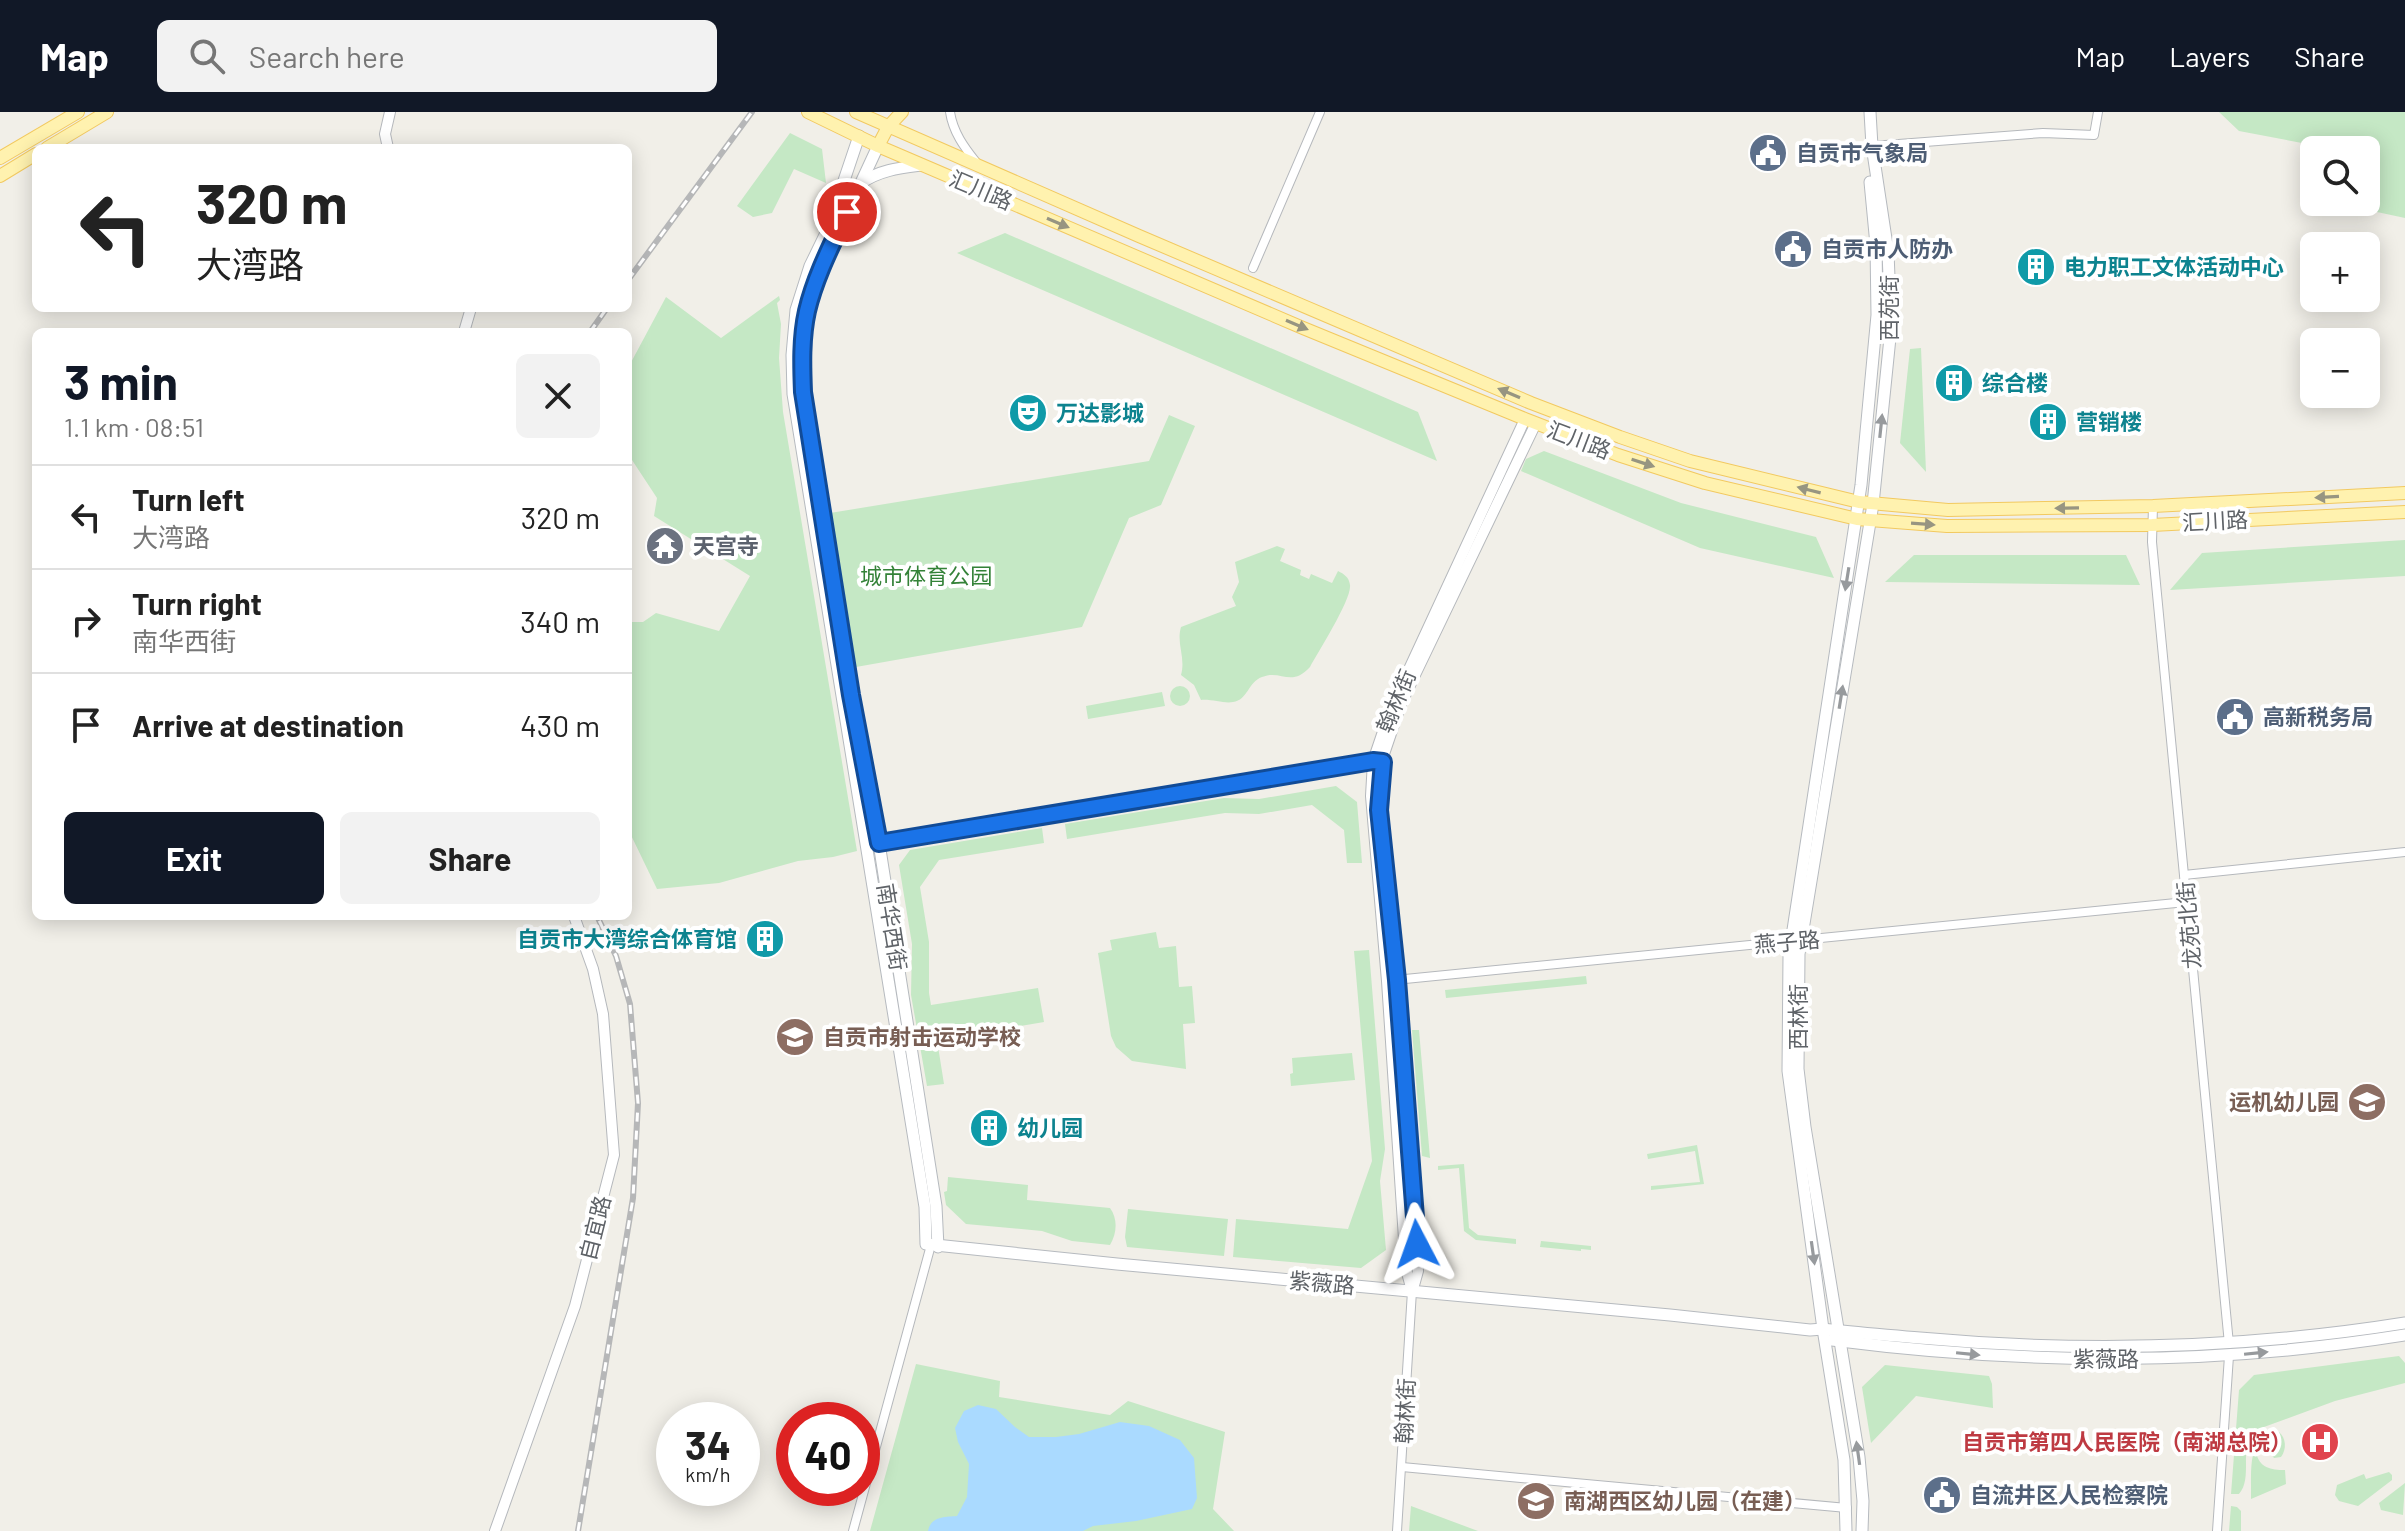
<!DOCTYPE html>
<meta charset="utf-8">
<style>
:root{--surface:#fff;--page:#f2f2f2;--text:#222;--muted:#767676;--line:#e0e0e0;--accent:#111827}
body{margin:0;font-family:Barlow,"Noto Sans SC",sans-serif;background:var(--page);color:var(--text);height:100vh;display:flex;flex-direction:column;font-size:30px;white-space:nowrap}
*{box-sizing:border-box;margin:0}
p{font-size:26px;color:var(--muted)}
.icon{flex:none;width:44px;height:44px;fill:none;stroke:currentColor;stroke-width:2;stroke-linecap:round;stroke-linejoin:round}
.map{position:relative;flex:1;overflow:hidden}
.drawer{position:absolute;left:32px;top:216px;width:600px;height:592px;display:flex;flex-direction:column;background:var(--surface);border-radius:12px;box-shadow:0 4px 20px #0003}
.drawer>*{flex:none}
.top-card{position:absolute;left:32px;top:32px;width:600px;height:168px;border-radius:12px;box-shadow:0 4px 20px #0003;background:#fff;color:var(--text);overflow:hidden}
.controls{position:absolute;left:2300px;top:24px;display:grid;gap:16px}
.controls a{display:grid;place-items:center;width:80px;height:80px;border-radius:12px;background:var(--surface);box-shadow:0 4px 20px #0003;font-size:40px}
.speed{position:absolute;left:656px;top:1290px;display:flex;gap:16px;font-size:40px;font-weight:700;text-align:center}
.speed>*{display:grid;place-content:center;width:104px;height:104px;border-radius:50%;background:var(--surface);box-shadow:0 4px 20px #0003;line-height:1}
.speed small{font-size:20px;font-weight:400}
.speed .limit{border:12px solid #d22;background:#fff;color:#111}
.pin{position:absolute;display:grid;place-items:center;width:68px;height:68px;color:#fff;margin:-34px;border:4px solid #fff;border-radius:50%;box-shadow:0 2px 8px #0007}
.me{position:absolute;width:88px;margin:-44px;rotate:356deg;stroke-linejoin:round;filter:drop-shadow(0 0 6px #0008)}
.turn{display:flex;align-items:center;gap:28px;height:168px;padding:0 32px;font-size:36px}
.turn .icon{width:104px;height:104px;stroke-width:2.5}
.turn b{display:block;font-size:56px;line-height:68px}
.round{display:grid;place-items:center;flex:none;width:84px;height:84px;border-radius:12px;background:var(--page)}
.overview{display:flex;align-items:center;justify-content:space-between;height:136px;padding:0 32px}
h1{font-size:48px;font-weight:700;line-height:60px;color:var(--accent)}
.cta{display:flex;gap:16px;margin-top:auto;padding:16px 32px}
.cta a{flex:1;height:92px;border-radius:12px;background:var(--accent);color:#fff;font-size:32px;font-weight:700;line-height:92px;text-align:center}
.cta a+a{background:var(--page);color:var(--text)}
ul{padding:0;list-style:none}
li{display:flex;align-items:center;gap:24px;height:104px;padding:0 32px;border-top:2px solid var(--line)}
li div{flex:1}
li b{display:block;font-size:30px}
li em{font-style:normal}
header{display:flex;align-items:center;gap:48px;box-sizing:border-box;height:112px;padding:0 40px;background:var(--accent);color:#fff}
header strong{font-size:38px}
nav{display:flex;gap:44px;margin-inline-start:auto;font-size:28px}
.search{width:560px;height:72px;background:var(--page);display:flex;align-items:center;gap:20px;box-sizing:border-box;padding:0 28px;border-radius:12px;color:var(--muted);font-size:30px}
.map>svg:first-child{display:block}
</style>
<header>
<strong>Map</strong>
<div class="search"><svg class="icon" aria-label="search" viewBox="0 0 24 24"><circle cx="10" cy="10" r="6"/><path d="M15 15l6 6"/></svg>Search here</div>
<nav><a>Map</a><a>Layers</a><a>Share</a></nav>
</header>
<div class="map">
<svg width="2405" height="1419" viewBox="0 0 2405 1419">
<rect width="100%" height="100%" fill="#f1efe8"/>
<g fill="#c5e8c5">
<polygon points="2219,0 2405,0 2405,106 2363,97 2364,90 2366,90 2366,38 2339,38 2239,19"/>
<polygon points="790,21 822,37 826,71 794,57 772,101 753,105 737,94"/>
<polygon points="1005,121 1418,300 1437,349 957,141"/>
<polygon points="779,184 780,188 777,191 781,212 779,246 783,300 857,739 833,745 798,749 719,771 657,777 628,717 628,510 643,510 656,501 719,519 750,464 654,404 657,386 632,348 628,349 628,256 666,185 721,226"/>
<polygon points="1921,236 1926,360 1900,331 1910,237"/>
<polygon points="1169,303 1195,314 1161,393 1129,406 1082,515 856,555 830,401 1149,349"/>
<polygon points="1544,339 1681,391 1816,425 1834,466 1700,436 1521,359 1526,347"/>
<polygon points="2405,428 2405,464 2170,478 2202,441"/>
<path d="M1277,434L1285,437L1280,449L1301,458L1300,463L1309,467L1311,462L1332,471L1338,459C1344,462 1349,465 1350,473C1352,487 1318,540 1310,555C1291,576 1281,557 1262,565C1248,570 1248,588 1233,590C1225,592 1212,587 1201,588L1194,573L1181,563C1186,545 1176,532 1181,515L1236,494L1232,485L1239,470L1235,450Z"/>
<polygon points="1914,443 2126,443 2140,473 1885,470"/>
<circle cx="1180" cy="584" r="10"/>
<polygon points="1162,580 1165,594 1088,607 1086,594"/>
<polygon points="1336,674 1357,690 1362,751 1347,751 1344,718 1312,693 1259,702 1225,701 1067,727 1065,712 1224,686 1259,687"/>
<polygon points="1042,716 1044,731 939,748 920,775 929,830 929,881 931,893 1038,876 1044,910 937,928 944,972 927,974 911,883 912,832 899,753 910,738"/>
<polygon points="1156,820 1159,836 1176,834 1179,875 1192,874 1195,911 1183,912 1186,957 1132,949 1116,935 1111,924 1098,841 1112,838 1110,828"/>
<polygon points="1369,838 1385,1037 1380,1069 1386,1138 1361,1156 1233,1145 1236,1107 1348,1117 1372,1049 1354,839"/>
<polygon points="1586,864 1587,872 1446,886 1445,878"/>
<polygon points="1412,918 1419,918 1430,1046 1422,1044"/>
<polygon points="1352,941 1355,968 1291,974 1290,962 1293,961 1292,946"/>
<polygon points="1697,1033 1704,1072 1651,1078 1651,1074 1700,1070 1695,1039 1648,1047 1647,1042"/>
<polygon points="1464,1052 1469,1116 1478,1123 1516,1127 1516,1132 1476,1128 1464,1119 1459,1056 1438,1058 1438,1054"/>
<path d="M948,1065L1028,1073L1027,1088L1110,1096C1118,1107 1117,1121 1110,1133L1072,1129L1042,1119L966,1112L946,1093L944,1080L947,1079Z"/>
<polygon points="1128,1097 1228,1107 1224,1144 1127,1135 1125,1125"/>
<polygon points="1541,1129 1591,1134 1591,1138 1581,1137 1581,1139 1540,1135"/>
<path d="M2399,1244L2405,1251V1271L2335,1289L2253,1319C2239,1337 2253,1366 2239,1382H2231L2239,1278L2254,1263Z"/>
<polygon points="916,1252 1000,1269 999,1285 1110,1303 1128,1289 1225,1320 1213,1397 1234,1419 870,1419"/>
<polygon points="1885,1253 1989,1264 1992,1272 1993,1296 1916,1284 1871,1331 1862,1275"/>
<path d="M2272,1319L2279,1320C2286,1326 2287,1337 2281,1345L2274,1346L2267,1337L2256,1340C2259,1356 2271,1358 2285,1358L2286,1372L2251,1387C2252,1364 2246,1328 2272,1319Z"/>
<polygon points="2389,1360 2392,1363 2392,1368 2358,1394 2339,1389 2335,1383 2337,1373 2364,1362 2366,1367"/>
<polygon points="2405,1371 2403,1403 2381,1398 2379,1391"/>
<polygon points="1411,1394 1478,1419 1409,1419"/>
<polygon points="2231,1394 2237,1395 2241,1399 2241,1419 2229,1419"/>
</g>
<path fill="#aadaff" d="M978,1293L996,1297L1015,1315L1029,1325H1056L1079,1322L1120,1310L1149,1314L1180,1328L1194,1346L1197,1386L1192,1397L1136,1409L1093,1414L1083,1419H928C931,1404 945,1405 957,1404L967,1385L969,1352L958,1330L955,1316L964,1299Z"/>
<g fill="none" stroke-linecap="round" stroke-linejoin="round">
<g stroke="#b5b8bc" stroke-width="10">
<g id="minor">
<path d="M950,0C953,20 964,35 976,50"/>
<polyline points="1872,34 2043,21 2094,23 2098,0"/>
<polyline points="1253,156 1320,0"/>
<polyline points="2153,394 2152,430 2229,1232"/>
<polyline points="875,732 1373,649 1378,650"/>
<polyline points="2184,763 2405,740"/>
<polyline points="1395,868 2186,790"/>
<polyline points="1402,1355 1847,1396"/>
<polyline points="853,1419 931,1133"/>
<polyline points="1397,1419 1412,1179"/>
<polyline points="2217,1419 2229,1244"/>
</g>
</g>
<g stroke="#b5b8bc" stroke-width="12">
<g id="tertiary">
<polyline points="388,36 385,22 390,0"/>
<polyline points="464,220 471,196"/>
<polyline points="1413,1177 1418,1159 1397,868 1379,698 1383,645 1401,592 1536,311"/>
<polyline points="1412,1179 1406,1157 1387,869 1371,684 1373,649 1391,596 1525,307"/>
<polyline points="495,1419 575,1194 614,1043 603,902 593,857 574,804"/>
</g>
</g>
<g stroke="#b6babf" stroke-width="13">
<g id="secondary">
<path d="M859,24L827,119L810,154L796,198L792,243L793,282L925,1095L926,1132L1117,1152L1670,1203L1810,1218L1823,1217C1855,1221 1888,1223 1920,1226C2085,1241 2242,1237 2405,1211"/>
<polyline points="878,34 834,129 807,200 802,243 803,280 851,583 879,731 936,1094 938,1135"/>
<path d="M861,71C880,58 899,56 922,53"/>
<path d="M1832,1228C2027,1253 2210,1254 2405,1223"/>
<polyline points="1846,1419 1844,1348 1823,1217 1788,959 1789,844 1861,373 1877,203 1876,133 1870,70"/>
<polyline points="1862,1419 1863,1389 1859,1345 1805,1015 1798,957 1799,842 1873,392 1891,216 1888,140 1872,34 1870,0"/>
</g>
</g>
<g stroke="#f2c960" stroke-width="14">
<g id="primary">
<polyline points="808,0 878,34 1303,216 1525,307 1618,343 1705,371 1857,407 1947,414 2152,413 2405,400"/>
<polyline points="856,0 1139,124 1531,291 1620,325 1690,349 1859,390 1948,398 2153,394 2405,381"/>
<polyline points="878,34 888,15 902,0"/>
<polyline points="47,36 107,0"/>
<polyline points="0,46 78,0"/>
<polyline points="0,64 36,42"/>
</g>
</g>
<use href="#minor" stroke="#fff" stroke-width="8"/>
<use href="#tertiary" stroke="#fff" stroke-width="10"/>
<use href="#secondary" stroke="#fff" stroke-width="11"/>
<use href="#primary" stroke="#fff2af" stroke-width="12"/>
<g stroke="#b6b7b8" stroke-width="6">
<g id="rail">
<polyline points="628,168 752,0"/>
<polyline points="590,220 607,196"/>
<polyline points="578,1419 633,1086 638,991 630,892 616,844 597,804"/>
</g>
</g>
<use href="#rail" stroke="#fff" stroke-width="3" stroke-dasharray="9" stroke-linecap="butt"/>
</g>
<defs><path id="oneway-solid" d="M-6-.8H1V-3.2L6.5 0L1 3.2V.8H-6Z" transform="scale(2)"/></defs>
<g fill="#979581">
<use href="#oneway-solid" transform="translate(1058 111) rotate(23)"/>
<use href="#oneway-solid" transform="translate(1297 213) rotate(23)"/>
<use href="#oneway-solid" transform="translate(1509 281) rotate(-157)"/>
<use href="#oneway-solid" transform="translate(1643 351) rotate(18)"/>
<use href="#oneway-solid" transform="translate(1809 378) rotate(-166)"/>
<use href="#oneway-solid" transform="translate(2327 385) rotate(177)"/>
<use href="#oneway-solid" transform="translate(2067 396) rotate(179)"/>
<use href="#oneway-solid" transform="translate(1923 412) rotate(4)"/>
</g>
<g fill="#979a9d">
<use href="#oneway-solid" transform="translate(1881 314) rotate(-84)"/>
<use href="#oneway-solid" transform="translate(1847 467) rotate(99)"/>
<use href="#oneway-solid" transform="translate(1841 585) rotate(-81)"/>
<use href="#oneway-solid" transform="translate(1813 1141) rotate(82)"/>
<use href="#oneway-solid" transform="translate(2256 1241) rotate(-6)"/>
<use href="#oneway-solid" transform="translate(1968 1242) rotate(6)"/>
<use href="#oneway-solid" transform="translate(1858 1341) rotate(-98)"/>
</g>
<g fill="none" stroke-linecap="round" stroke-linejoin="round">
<g stroke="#114b97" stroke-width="20">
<path id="route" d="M847,100C832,132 815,165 807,199C801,226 802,254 803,280L851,583L879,731L1373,649L1383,650L1379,698L1397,868L1417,1132"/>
</g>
<use href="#route" stroke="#1a73e8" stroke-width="14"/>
</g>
<defs>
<g id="civic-disc" transform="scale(2)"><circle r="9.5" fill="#5c6f8a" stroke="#fff"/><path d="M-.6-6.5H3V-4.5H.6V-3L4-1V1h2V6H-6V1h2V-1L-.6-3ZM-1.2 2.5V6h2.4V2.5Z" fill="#fff"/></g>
<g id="building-disc" transform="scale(2)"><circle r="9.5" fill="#0f9aa8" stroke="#fff"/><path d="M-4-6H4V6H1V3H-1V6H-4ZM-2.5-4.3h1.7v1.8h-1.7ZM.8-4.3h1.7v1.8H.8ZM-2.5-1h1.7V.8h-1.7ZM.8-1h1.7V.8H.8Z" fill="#fff"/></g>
<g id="theatre-disc" transform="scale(2)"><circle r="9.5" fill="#0f9aa8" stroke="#fff"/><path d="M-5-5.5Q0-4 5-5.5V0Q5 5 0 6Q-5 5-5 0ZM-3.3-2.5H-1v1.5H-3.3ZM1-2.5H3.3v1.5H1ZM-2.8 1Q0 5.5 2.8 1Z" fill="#fff"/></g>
<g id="temple-disc" transform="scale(2)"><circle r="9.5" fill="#6b7280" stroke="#fff"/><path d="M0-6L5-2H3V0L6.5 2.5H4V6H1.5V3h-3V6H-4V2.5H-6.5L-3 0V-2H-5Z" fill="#fff"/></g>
<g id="school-disc" transform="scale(2)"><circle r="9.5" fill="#8d6e63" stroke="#fff"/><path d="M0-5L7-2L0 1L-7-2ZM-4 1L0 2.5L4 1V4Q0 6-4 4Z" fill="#fff"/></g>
<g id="hospital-disc" transform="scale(2)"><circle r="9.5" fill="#e0444e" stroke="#fff"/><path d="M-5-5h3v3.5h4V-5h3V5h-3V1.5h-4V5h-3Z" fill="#fff"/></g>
</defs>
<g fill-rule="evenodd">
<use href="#civic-disc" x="1768" y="41"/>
<use href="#civic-disc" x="1793" y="137"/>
<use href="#building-disc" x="2036" y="155"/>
<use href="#building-disc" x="1954" y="271"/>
<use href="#theatre-disc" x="1028" y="301"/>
<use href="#building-disc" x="2048" y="310"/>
<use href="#temple-disc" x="665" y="434"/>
<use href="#civic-disc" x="2235" y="605"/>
<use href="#building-disc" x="765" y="827"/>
<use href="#school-disc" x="795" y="925"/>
<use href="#school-disc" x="2367" y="990"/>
<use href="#building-disc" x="989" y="1016"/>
<use href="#hospital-disc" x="2320" y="1330"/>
<use href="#civic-disc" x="1942" y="1383"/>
<use href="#school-disc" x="1536" y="1389"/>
</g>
<g text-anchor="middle" stroke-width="8" stroke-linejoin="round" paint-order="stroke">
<g font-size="22" font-weight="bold" fill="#4e5e75" stroke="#fff" text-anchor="start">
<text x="1796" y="49">自贡市气象局</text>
<text x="1821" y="145">自贡市人防办</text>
<text x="2263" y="613">高新税务局</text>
<text x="1970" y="1391">自流井区人民检察院</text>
</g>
<g font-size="22" fill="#5f6368" stroke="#fff">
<text transform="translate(981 78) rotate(23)" y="8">汇川路</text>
<text transform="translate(1889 196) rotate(-90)" y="8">西苑街</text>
<text transform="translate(1579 328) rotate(21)" y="8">汇川路</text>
<text transform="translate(2215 409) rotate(-3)" y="8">汇川路</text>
<text transform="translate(1396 589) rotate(-67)" y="8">翰林街</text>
<text transform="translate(2189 813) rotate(-95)" y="8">龙苑北街</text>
<text transform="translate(892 815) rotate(81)" y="8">南华西街</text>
<text transform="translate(1787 830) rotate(-5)" y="8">燕子路</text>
<text transform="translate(1798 905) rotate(-90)" y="8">西林街</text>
<text transform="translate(595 1116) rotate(-76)" y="8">自宜路</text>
<text transform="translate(1322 1171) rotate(5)" y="8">紫薇路</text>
<text x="2106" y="1255">紫薇路</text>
<text transform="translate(1405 1299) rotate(-87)" y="8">翰林街</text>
</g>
<g font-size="22" font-weight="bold" fill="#0d838f" stroke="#fff" text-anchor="start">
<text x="2064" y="163">电力职工文体活动中心</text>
<text x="1982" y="279">综合楼</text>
<text x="1056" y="309">万达影城</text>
<text x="2076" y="318">营销楼</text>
<text x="737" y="835" text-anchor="end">自贡市大湾综合体育馆</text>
<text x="1017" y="1024">幼儿园</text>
</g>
<g font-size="22" font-weight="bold" fill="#5b616d" stroke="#fff" text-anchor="start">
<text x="693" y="442">天宫寺</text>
</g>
<g font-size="22" fill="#348238" stroke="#fff">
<text x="926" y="472">城市体育公园</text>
</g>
<g font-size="22" font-weight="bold" fill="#785e54" stroke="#fff" text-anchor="start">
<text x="823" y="933">自贡市射击运动学校</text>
<text x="2339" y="998" text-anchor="end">运机幼儿园</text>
<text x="1564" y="1397">南湖西区幼儿园（在建）</text>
</g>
<g font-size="22" font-weight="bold" fill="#be3a42" stroke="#fff" text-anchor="end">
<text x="2292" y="1338">自贡市第四人民医院（南湖总院）</text>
</g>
</g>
</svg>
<div class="controls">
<a><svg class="icon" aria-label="search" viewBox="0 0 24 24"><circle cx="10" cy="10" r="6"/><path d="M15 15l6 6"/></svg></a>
<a>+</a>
<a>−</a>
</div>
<div class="speed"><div>34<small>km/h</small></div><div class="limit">40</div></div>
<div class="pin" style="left:847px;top:100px;background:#d93025"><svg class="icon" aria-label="arrive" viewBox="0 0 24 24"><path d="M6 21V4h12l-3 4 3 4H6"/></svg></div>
<svg class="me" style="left:1417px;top:1132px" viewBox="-20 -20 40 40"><path d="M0-17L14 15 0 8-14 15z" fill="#1a73e8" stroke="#fff" stroke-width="4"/></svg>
<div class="top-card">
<div class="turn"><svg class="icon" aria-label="left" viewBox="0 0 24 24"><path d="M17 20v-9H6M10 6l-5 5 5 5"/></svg><div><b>320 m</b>大湾路</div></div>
</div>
<section class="drawer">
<div class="overview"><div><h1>3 min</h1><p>1.1 km · 08:51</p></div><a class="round"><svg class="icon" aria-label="close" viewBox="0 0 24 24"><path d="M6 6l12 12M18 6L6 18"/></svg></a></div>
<ul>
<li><svg class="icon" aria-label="left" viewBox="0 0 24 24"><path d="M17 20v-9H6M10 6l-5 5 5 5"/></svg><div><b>Turn left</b><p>大湾路</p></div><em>320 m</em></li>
<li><svg class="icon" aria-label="right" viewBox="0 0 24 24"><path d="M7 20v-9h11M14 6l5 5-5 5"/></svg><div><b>Turn right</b><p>南华西街</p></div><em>340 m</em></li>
<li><svg class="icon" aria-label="arrive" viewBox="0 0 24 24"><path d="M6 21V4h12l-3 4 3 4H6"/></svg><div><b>Arrive at destination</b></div><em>430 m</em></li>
</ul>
<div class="cta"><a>Exit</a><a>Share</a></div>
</section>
</div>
